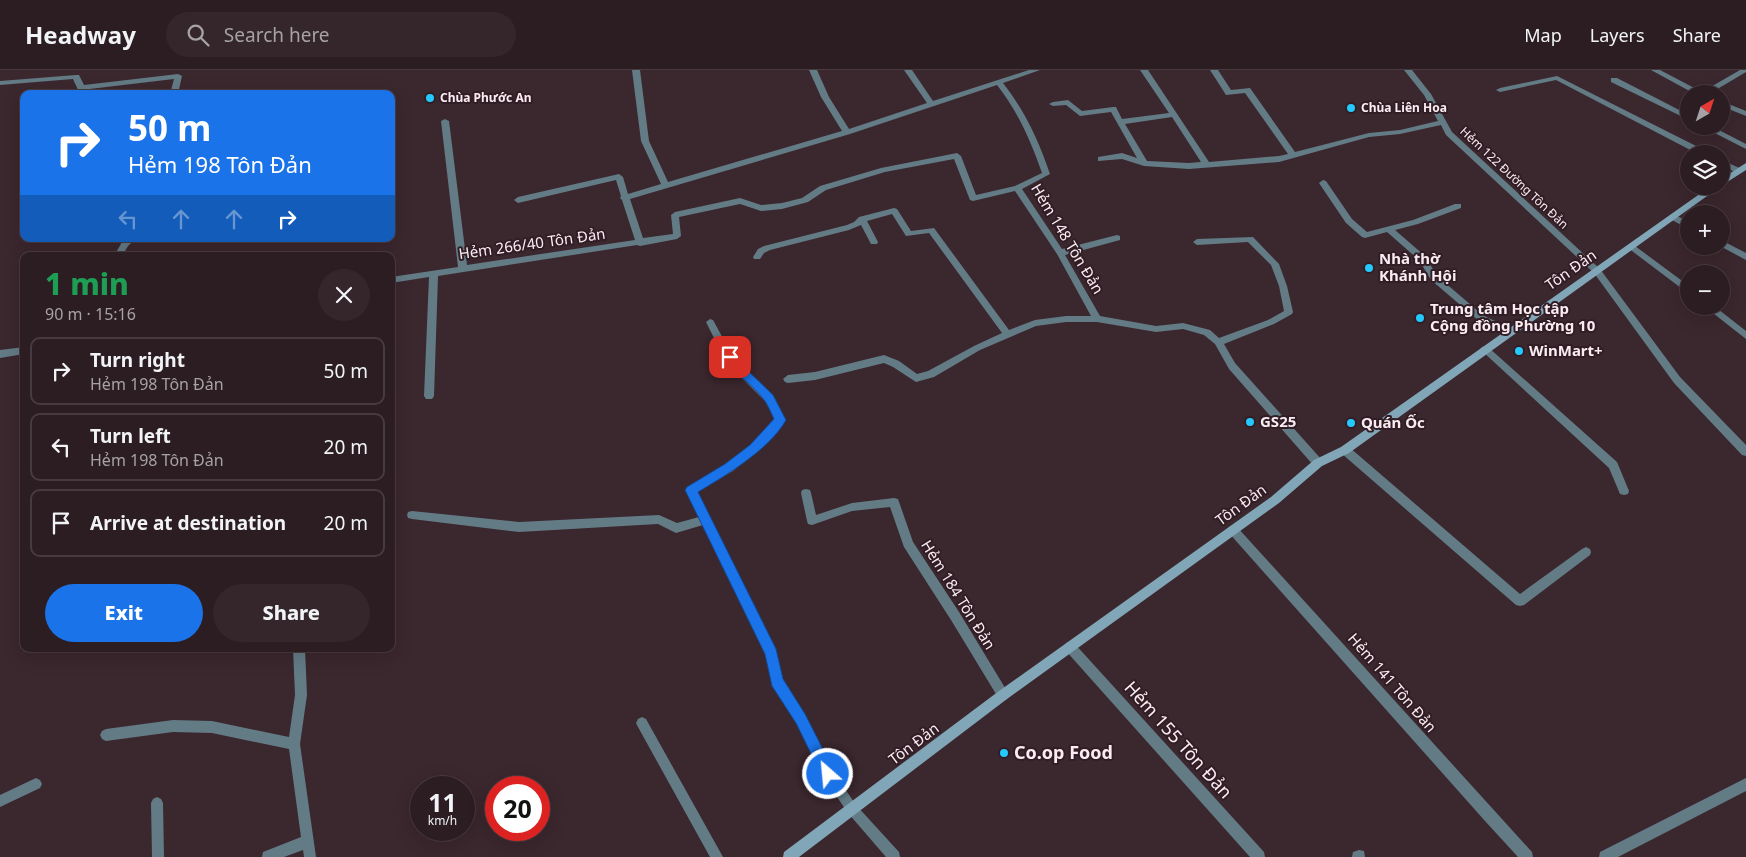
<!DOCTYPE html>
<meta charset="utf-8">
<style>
:root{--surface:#2c1d22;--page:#34262a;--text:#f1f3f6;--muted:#a6a2a5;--line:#483b40;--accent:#1a73e8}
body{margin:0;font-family:"Noto Sans",sans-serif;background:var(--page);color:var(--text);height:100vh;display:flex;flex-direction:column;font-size:19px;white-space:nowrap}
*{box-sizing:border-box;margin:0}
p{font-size:16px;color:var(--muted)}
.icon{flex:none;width:28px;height:28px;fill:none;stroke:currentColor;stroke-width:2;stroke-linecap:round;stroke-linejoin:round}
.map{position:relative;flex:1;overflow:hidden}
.panel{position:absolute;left:20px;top:182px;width:375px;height:400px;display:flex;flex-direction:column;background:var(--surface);border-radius:10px;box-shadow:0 5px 20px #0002,0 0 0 1px var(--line)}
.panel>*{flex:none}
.banner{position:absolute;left:20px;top:20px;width:375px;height:152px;border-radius:10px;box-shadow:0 5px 20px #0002,0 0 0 1px var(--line);background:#1a73e8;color:#fff;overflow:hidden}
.needle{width:32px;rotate:39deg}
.buttons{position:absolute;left:1680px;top:15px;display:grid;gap:10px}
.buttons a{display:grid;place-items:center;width:50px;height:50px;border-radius:50%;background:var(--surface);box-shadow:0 5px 20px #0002,0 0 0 1px var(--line);font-size:25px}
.speed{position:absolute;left:410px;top:706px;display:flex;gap:10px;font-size:25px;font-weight:700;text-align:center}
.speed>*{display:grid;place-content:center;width:65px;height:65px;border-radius:50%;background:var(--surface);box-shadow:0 5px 20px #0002,0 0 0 1px var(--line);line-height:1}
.speed small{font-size:12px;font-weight:400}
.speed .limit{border:8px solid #d22;background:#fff;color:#111}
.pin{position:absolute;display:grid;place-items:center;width:42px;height:42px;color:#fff;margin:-21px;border-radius:10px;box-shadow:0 2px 8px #0006}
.me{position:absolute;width:55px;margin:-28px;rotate:333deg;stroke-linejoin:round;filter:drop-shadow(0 0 4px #0008)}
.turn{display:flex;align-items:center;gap:18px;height:105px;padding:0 25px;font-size:22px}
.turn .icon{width:65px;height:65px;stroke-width:2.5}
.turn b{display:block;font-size:35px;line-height:42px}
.lanes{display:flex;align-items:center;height:48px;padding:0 25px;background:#0003;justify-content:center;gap:25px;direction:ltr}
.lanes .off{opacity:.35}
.round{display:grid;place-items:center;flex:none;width:52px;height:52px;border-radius:26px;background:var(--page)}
.summary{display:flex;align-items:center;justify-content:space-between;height:85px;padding:0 25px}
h1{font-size:30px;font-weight:800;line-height:38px;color:#1e9e55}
.button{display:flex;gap:10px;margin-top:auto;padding:10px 25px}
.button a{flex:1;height:58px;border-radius:30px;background:var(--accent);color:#fff;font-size:20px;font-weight:800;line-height:58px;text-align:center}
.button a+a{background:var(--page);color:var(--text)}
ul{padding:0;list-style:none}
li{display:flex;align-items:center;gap:15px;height:68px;margin:0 10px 8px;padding:0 15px;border:2px solid var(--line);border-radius:10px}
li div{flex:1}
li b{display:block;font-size:19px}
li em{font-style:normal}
header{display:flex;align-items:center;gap:30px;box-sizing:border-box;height:70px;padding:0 25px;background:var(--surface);border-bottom:1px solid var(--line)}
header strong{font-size:24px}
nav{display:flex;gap:28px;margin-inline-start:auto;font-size:18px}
.search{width:350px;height:45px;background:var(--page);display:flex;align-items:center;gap:12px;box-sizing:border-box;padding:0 18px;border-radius:28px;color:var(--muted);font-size:19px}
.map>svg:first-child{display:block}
</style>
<header>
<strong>Headway</strong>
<div class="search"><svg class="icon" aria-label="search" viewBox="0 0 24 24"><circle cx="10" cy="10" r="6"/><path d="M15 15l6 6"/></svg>Search here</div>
<nav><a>Map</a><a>Layers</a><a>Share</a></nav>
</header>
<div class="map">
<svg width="1746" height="787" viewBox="0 0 1746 787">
<rect width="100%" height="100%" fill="#3b272e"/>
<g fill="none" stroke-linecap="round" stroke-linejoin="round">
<g fill="#637b85" fill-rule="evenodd">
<path d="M632,0H640L649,71L668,112L842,61L821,27L809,0H817L829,27L849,59L927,33L904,0H912L933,31L1029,0H1040L1003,13C1025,41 1039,71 1050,104L1022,119L1062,179L1117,165L1120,166V170L1065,185L1100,246L1156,256L1183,253L1210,260L1219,268L1268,250L1284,241L1279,216L1271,195L1248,172L1197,175L1193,172L1197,169L1253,167L1279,194L1287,216L1293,242L1292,244L1274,254L1224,274L1235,293L1322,390L1323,393L1322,396H1314L1229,299L1215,274L1204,265L1183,259L1156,262L1097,252H1066L1036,256L980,280L934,307L916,312L893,297L884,293L815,310L788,313L785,312L783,309L788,305L815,302L884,285L899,291L917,304L928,301L974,276L1002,263L929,163L906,166L892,144L867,151L878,172L877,174H871L861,155L849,160L770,180L764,183L760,189H754L753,187L758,179L764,176L847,155L854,152L859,147L894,138L897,139L911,161L934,158L1009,260L1035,250L1066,246H1091L1057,184L1015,121L973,131L970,130L954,89L885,102L826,120L808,132L782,139L761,141L740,134L679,147L681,166L677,169L640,176L637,175L438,206L434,326L432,329H426L424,326L429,207L391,213V207L458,197L441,51L445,49L449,51L467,195L635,170L622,130L620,128L621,126L616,110L518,133L514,130L518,127L619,104L623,107L628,124L661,114L641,71ZM997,15C1018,42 1031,71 1042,103L1015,116L976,125L961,86L957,83L881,98L820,116L802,128L782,133L761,135L740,128L675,142L671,145L673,164L643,168L630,129L850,64Z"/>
<path d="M1140,0H1148L1209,92L1279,86L1288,84L1245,23L1226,25L1210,0H1218L1231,20L1250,18L1295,82L1369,63L1400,60L1438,51L1424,25L1404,0H1412L1431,24L1452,62L1600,199L1680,307L1746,375V386L1742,385L1674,313L1594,203L1446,65L1441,55L1400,64L1369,67L1279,92L1189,99L1144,96L1122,89L1098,91V87L1122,83L1137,88L1111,42L1080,46L1066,35L1053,36L1049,34L1053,32L1068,30L1082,41L1113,37H1116L1122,49L1169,43ZM1172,47L1201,92L1189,93L1147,91L1125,54Z"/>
<polygon points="1651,0 1660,0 1702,22 1740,0 1746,0 1746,2 1709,24 1695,24"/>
<polygon points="178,4 182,6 178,24 170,24 174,9 81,20 78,20 73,9 0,15 0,11 76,5 79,5 84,15"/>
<polygon points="1557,6 1708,82 1709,84 1698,84 1556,10 1500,22 1496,20 1500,18"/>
<polygon points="1611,8 1617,8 1689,45 1689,50 1611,12"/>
<polygon points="1721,31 1746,41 1746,46 1721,36"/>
<polygon points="1701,56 1711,56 1746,74 1746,79"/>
<polygon points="1721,90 1742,99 1743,101 1739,104 1721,95"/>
<polygon points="1323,110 1326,111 1352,149 1367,162 1413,150 1455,134 1461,134 1461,138 1418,154 1395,160 1425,186 1437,206 1484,246 1513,259 1515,261 1513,263 1507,263 1478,250 1431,210 1419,190 1387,162 1365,168 1362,167 1346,153 1319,113"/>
<polygon points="1673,144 1689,152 1689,159 1670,149 1670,145"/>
<polygon points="126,169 135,169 128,176 122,186 114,186 122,172"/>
<polygon points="1721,170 1746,183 1746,190 1720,176"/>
<polygon points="1631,173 1689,216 1689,224 1628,178 1627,176"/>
<polygon points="1704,236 1714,236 1746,261 1746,269"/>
<polygon points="710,249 713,250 725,272 743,297 772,325 785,350 757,381 733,401 697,422 775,579 782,609 805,645 832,700 856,735 899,782 900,787 886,787 848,743 824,708 797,653 773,615 765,584 703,455 676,463 658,454 519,462 412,449 408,448 407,445 408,442 412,441 519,452 659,445 677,453 699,447 686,420 687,417 725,395 751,375 775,349 765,331 737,303 718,276 706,252"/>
<polygon points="1485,276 1488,277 1617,392 1629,421 1628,424 1624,425 1620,424 1609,398 1482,281 1480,279 1482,277"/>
<polygon points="24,277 24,284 0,288 0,280"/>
<polygon points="1345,376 1349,377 1520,524 1582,479 1586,477 1590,479 1591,482 1590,485 1524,535 1520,536 1516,535 1341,383 1340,380 1341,377"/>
<polygon points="806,419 810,420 811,423 816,445 852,433 894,428 898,429 913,472 959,542 1007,621 1009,625 1007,629 1003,631 999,629 951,550 904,477 890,437 852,441 812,455 808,454 807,451 801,423 802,420"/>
<polygon points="1233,455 1237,457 1532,782 1533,787 1518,787 1485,751 1229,463 1228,460 1229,457"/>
<polygon points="1070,572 1074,573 1264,782 1265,787 1250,787 1066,581 1064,577 1066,573"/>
<polygon points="293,579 305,579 307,625 300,674 316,787 304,787 303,780 284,787 262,787 263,782 301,767 289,679 212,663 173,662 106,671 102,669 100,665 102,661 106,659 173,650 212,651 289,667 295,625"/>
<polygon points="642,647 646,649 723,787 710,787 638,657 636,653 638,649"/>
<polygon points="36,708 40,710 42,714 40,718 0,737 0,725"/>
<polygon points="1746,708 1746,721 1618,787 1599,787 1600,782"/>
<polygon points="157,727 161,729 163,733 164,787 152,787 151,733 153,729"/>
<polygon points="1359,780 1364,781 1365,787 1352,787 1353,782"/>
</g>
<g fill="#80a6b7" fill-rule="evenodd">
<polygon points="1746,93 1746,100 1721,116 1721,109"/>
<polygon points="1711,116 1721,116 1349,383 1322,396 1279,433 1007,629 799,787 783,787 784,782 999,621 1271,427 1314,390 1341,377"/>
</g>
</g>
<path fill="#1a73e8" stroke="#114b97" d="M730,283L734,284L744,297L773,325L786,350C769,380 726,405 698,422L776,579L783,609L805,644L833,699L835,704L833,708L828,710L823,708L796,653L772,616L765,584L685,420L687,417L725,394L750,375L774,349C771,343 769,337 765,331C754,315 735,305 725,287L727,284Z"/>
<g fill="#24c9fe" stroke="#311d25" stroke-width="2">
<circle cx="430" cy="28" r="5"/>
<circle cx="1351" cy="38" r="5"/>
<circle cx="1369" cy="198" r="5"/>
<circle cx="1420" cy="248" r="5"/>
<circle cx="1519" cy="281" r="5"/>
<circle cx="1250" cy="352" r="5"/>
<circle cx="1351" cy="353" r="5"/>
<circle cx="1004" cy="683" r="5"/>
</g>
<g text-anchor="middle" stroke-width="4" stroke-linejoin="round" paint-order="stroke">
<g font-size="12" font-weight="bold" fill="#faecf1" stroke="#311d25" text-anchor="start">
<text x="440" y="32">Chùa Phước An</text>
<text x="1361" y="42">Chùa Liên Hoa</text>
</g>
<g font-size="12" fill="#faecf1" stroke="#311d25">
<text transform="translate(1514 108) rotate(43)" y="4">Hẻm 122 Đường Tôn Đản</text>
</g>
<g font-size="15" fill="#faecf1" stroke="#311d25">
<text transform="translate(1067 169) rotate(59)" y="5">Hẻm 148 Tôn Đản</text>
<text transform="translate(532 174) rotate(-8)" y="5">Hẻm 266/40 Tôn Đản</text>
<text transform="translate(1571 200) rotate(-35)" y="5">Tôn Đản</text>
<text transform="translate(1241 435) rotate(-36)" y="5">Tôn Đản</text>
<text transform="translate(958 525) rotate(58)" y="5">Hẻm 184 Tôn Đản</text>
<text transform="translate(1392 613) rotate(49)" y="5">Hẻm 141 Tôn Đản</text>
<text transform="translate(914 674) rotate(-37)" y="5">Tôn Đản</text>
</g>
<g font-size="15" font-weight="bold" fill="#faecf1" stroke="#311d25" text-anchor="start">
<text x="1379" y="194">Nhà thờ<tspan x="1379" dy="17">Khánh Hội</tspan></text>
<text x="1430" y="244">Trung tâm Học tập<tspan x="1430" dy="17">Cộng đồng Phường 10</tspan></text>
<text x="1529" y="286">WinMart+</text>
<text x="1260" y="357">GS25</text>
<text x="1361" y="358">Quán Ốc</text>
</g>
<g font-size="18" fill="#faecf1" stroke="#311d25">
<text transform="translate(1178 670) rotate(48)" y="6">Hẻm 155 Tôn Đản</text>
</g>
<g font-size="18" font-weight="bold" fill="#faecf1" stroke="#311d25" text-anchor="start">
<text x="1014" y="689">Co.op Food</text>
</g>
</g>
</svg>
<div class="buttons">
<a><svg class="needle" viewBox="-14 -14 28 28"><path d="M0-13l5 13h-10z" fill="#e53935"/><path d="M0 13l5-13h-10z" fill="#a6a2a5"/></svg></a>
<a><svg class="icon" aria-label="layers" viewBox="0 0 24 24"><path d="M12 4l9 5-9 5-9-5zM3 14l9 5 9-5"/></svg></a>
<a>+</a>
<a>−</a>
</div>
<div class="speed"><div>11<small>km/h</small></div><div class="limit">20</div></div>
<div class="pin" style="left:730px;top:287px;background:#d93025"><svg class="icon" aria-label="arrive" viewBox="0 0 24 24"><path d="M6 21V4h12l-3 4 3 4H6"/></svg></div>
<svg class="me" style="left:828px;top:704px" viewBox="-20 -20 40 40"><circle r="17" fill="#1a73e8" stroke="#fff" stroke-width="3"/><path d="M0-11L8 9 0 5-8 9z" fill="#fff"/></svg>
<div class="banner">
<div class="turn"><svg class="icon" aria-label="right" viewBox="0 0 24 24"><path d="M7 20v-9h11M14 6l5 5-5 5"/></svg><div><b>50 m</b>Hẻm 198 Tôn Đản</div></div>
<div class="lanes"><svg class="icon off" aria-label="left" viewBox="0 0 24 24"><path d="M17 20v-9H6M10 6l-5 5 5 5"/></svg><svg class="icon off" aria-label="ahead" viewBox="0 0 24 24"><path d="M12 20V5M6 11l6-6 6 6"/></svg><svg class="icon off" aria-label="ahead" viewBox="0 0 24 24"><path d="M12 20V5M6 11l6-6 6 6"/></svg><svg class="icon" aria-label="right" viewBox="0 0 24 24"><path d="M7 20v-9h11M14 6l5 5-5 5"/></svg></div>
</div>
<section class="panel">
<div class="summary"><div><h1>1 min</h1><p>90 m · 15:16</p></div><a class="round"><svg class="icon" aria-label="close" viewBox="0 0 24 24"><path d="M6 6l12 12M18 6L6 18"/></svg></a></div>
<ul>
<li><svg class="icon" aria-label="right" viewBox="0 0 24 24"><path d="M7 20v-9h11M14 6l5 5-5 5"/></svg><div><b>Turn right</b><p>Hẻm 198 Tôn Đản</p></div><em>50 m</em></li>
<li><svg class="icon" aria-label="left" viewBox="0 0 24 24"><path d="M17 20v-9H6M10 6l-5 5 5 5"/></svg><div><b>Turn left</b><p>Hẻm 198 Tôn Đản</p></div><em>20 m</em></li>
<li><svg class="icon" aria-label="arrive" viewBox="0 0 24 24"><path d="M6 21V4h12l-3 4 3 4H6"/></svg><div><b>Arrive at destination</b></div><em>20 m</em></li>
</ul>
<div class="button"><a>Exit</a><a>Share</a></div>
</section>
</div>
